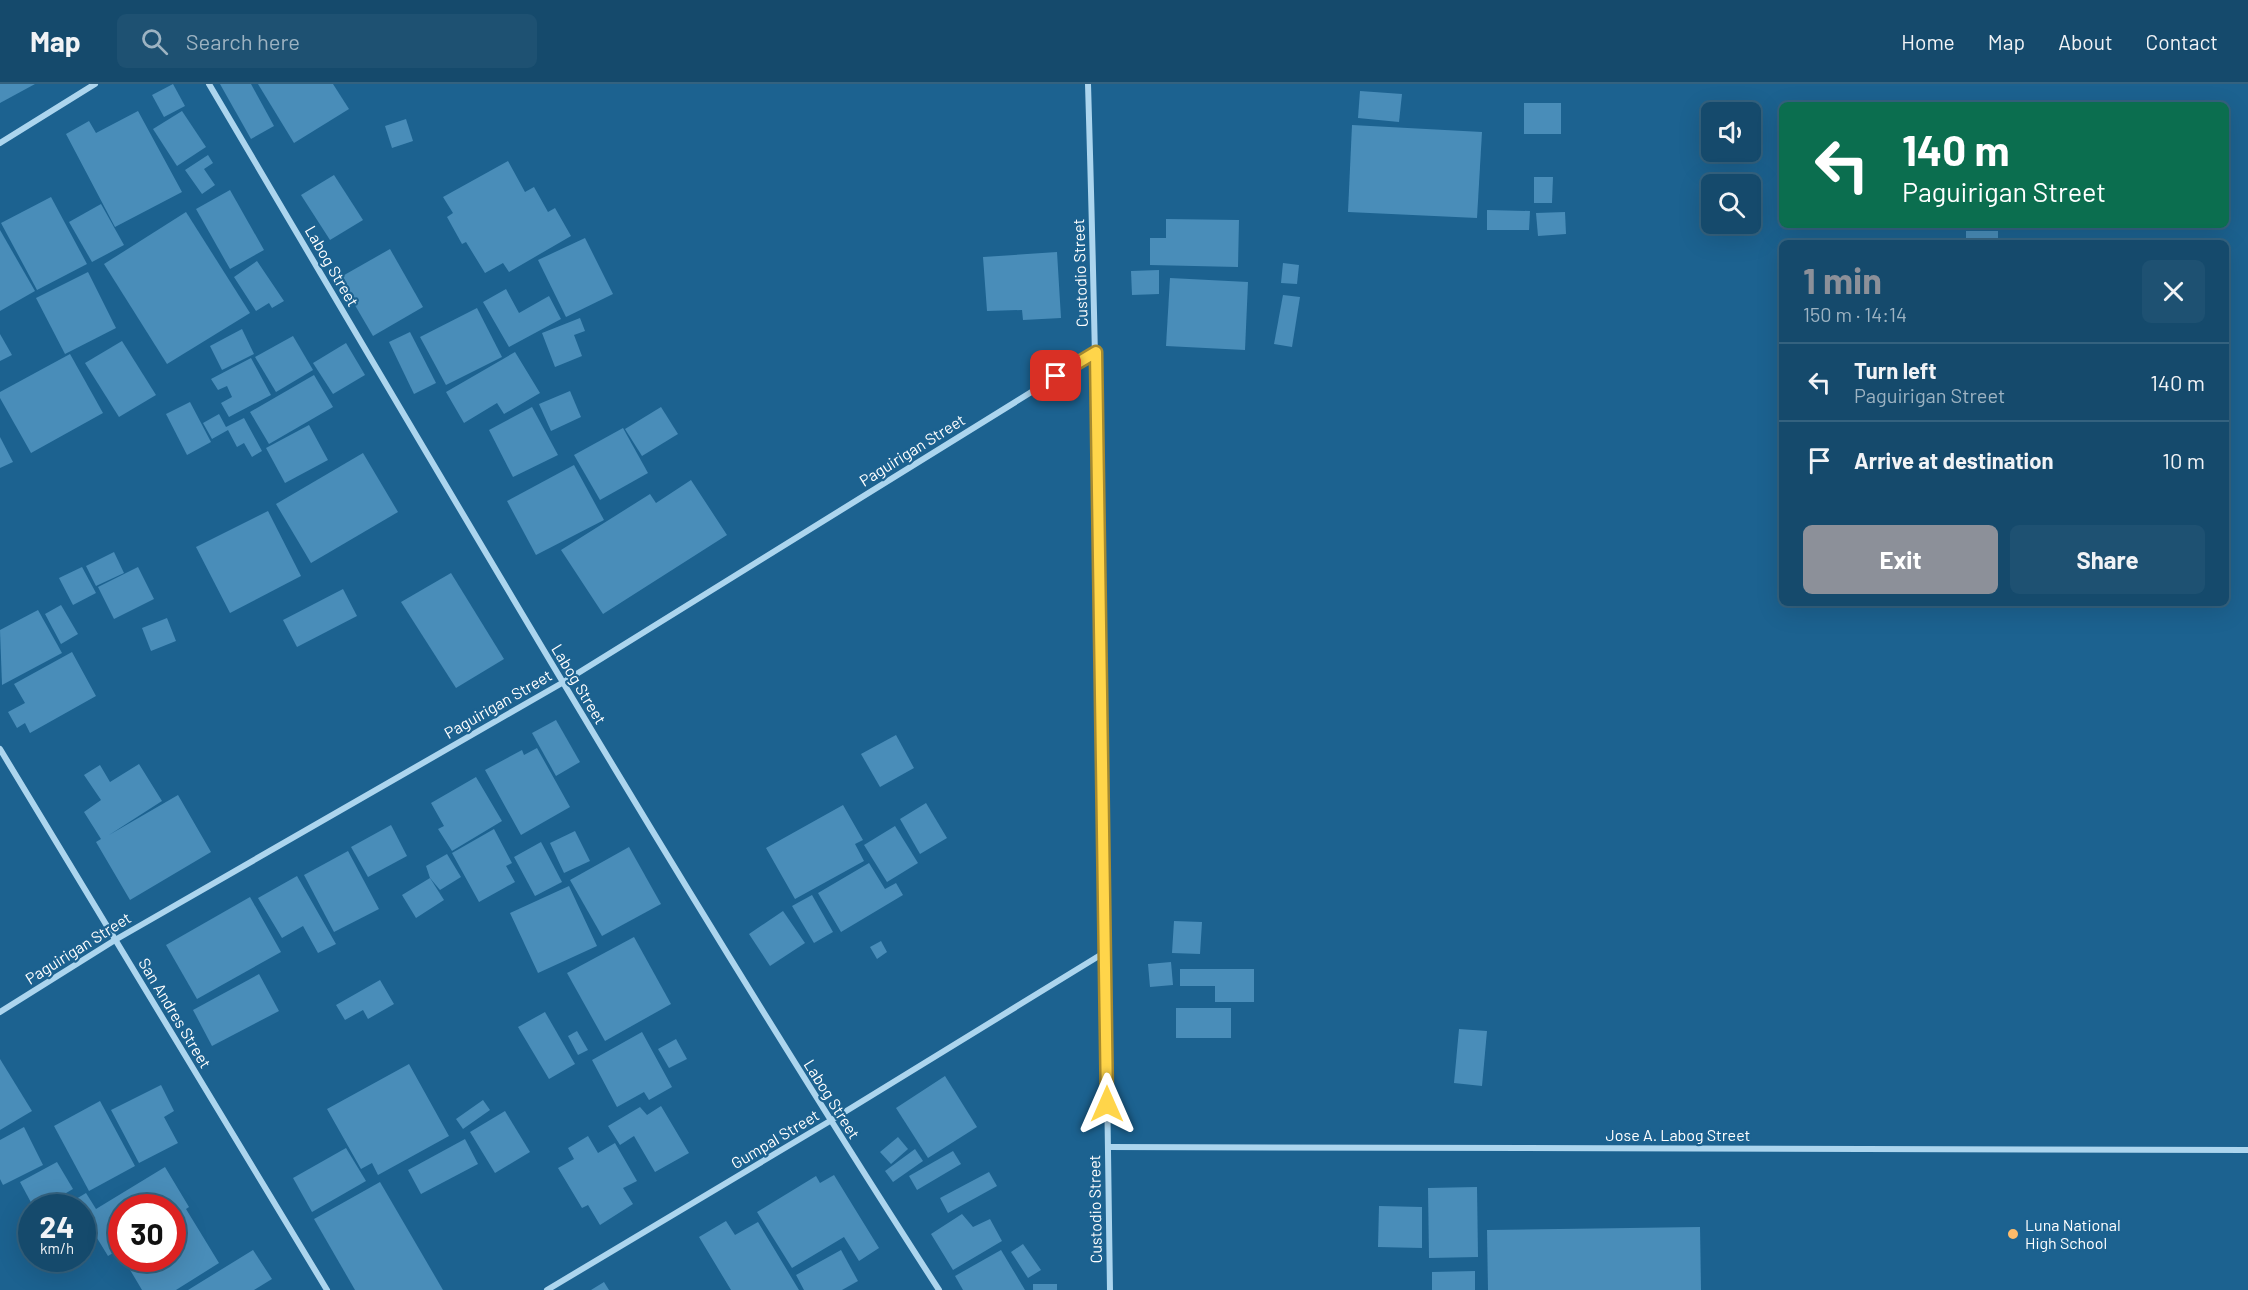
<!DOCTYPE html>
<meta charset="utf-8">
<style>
:root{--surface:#154a6c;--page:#1e5172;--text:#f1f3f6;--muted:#9db3c2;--line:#34627f;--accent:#8c9099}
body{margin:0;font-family:Barlow,sans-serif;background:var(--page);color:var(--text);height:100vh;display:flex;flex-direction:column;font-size:22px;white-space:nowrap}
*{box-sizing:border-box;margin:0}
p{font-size:20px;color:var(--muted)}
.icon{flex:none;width:33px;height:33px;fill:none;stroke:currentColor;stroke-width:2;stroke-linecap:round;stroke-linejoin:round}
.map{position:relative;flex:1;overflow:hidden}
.details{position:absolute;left:1779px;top:156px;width:450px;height:366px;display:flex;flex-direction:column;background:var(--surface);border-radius:9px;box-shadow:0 6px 24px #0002,0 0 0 2px var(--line)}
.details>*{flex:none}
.hud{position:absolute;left:1779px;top:18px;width:450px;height:126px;border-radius:9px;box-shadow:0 6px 24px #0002,0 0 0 2px var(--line);background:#0b6e4f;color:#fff;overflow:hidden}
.tools{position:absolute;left:1701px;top:18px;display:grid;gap:12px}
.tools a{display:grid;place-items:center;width:60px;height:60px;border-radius:9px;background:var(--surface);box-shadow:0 6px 24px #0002,0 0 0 2px var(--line);font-size:30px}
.speed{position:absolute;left:18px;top:1110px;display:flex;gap:12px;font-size:30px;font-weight:700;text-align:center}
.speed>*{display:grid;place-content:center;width:78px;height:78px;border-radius:50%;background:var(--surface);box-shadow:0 6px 24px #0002,0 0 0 2px var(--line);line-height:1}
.speed small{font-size:15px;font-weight:400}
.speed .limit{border:9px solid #d22;background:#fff;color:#111}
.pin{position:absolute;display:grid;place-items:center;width:51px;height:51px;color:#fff;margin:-26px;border-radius:12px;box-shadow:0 3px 9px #0006}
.me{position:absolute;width:66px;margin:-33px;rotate:0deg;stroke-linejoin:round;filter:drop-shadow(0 0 4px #0008)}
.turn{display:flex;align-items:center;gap:21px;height:126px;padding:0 24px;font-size:27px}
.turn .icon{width:78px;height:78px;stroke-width:2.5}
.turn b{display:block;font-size:42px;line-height:51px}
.round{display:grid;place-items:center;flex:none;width:63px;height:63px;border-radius:9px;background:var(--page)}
.headline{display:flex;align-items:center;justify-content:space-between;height:102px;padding:0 24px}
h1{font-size:36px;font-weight:700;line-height:45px;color:var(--accent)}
.action{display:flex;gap:12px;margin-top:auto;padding:12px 24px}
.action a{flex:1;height:69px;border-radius:9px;background:var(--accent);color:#fff;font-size:24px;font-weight:700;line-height:69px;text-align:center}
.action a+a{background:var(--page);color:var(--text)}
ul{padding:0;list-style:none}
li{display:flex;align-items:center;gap:18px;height:78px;padding:0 24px;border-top:2px solid var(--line)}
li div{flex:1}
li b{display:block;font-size:22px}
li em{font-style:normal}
header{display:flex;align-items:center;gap:36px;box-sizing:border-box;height:84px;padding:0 30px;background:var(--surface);border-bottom:2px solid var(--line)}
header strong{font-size:28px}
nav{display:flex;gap:33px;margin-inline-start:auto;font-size:21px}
.search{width:420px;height:54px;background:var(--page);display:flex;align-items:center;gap:15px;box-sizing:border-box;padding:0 21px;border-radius:9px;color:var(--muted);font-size:22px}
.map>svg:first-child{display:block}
</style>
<header>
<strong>Map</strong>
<div class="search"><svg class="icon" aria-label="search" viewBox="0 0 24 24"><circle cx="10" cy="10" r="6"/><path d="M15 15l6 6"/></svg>Search here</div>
<nav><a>Home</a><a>Map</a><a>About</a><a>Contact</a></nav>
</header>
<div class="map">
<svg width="2248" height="1206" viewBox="0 0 2248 1206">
<rect width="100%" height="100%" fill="#1c6290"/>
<g fill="#498db9">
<polygon points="0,0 35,0 0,19"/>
<polygon points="173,0 185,22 164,33 152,11"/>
<polygon points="220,0 251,0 274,42 251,55"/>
<polygon points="258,0 333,0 349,25 294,59"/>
<polygon points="1360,7 1402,10 1399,38 1358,34"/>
<rect x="1524" y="19" width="37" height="31"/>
<polygon points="138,27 182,108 115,143 66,50 89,37 96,49"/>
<polygon points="182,27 206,63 177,82 153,45"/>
<polygon points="406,35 413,57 392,64 385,42"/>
<polygon points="1352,41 1482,48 1477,134 1348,128"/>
<polygon points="208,71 213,79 204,85 215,101 202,110 185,86"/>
<polygon points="508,77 525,108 534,103 548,128 555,124 571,152 509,188 503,179 485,189 466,158 462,160 447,133 453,129 443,113"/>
<polygon points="334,91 363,136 330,156 301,111"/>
<polygon points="1534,93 1553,93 1552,119 1534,119"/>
<polygon points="230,106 264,166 230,185 196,125"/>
<polygon points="51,113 87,180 37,206 1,139"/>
<polygon points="101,120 124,161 92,178 69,138"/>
<polygon points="1487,126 1530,127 1529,146 1487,146"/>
<polygon points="186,128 250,229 167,280 104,180"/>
<polygon points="1565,128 1566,150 1538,152 1536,129"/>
<polygon points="1166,135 1239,136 1238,183 1150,181 1150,154 1166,154"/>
<polygon points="0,146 35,207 0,227"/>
<rect x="1966" y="147" width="32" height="12"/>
<polygon points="585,154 613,210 566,233 538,176"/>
<polygon points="390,165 423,223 373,252 339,194"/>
<polygon points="1057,168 1061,234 1023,236 1022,226 987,227 983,173"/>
<polygon points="257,177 284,217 272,224 269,219 256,227 234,193"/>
<polygon points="1283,179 1299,181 1297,200 1281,199"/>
<polygon points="1159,186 1159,210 1132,211 1131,187"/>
<polygon points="88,188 116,244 65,270 36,214"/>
<polygon points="1170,194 1248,198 1245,266 1166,262"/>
<polygon points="506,205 519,229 549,212 561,235 509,263 483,218"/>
<polygon points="1283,211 1300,213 1292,263 1274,260"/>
<polygon points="477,224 502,273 446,301 420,253"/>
<polygon points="580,234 585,247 574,251 582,272 555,283 542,249"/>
<polygon points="242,245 254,270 222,286 210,262"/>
<polygon points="410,248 436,299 414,310 389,258"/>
<polygon points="0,250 12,271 0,277"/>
<polygon points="293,252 313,286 276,308 255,273"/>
<polygon points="122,257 156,311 119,333 85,279"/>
<polygon points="346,259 365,291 333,310 313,279"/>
<polygon points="515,268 540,309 504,330 497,319 464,339 446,308"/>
<polygon points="70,270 103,329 31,369 0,314 0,308"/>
<polygon points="251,274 271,311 229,333 221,319 232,313 227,302 218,306 211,295"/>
<polygon points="314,291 333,323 269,360 250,328"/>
<polygon points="570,307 581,333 551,347 539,320"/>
<polygon points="190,318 211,358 187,371 166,330"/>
<polygon points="532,323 558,371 513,393 489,346"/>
<polygon points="661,323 678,350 642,372 625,345"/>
<polygon points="219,330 226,343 244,334 262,367 252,373 244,359 237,363 228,346 212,355 203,339"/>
<polygon points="309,341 328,376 285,399 266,364"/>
<polygon points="623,344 648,389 600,416 574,371"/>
<polygon points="0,353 13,378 0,384"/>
<polygon points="363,369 398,428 311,479 276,420"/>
<polygon points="574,381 604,436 536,471 507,417"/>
<polygon points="691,396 727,451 603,530 561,466 650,410 656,419"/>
<polygon points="268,427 301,492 230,529 196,463"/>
<polygon points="114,468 124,489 96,502 86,482"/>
<polygon points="82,483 96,509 73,521 59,494"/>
<polygon points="138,483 154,515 114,535 98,503"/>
<polygon points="451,489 504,575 456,604 401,518"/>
<polygon points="343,505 357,532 297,563 283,536"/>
<polygon points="61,521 78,550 61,560 45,530"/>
<polygon points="38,526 62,569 2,601 0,546"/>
<polygon points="167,534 176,557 151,567 142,544"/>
<polygon points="72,568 96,612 30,649 25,639 17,644 8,628 25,619 14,600"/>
<polygon points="556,636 580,678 556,692 532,649"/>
<polygon points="896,651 914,684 880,703 861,670"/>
<polygon points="537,664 570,723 521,751 485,686 522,666 524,671"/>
<polygon points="139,680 162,717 109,751 178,711 211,768 130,816 96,758 101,755 84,728 101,716 84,691 100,681 110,698"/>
<polygon points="476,693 502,737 452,767 438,745 444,742 431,719"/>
<polygon points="926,719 947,754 920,770 900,735"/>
<polygon points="843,721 863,756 855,760 864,777 795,815 766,764"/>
<polygon points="391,741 407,772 368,793 351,763"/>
<polygon points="895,742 918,779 887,798 864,761"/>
<polygon points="494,745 512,779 506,782 515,798 479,818 452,769"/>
<polygon points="575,747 590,777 564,789 550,759"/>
<polygon points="541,758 562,798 535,812 514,773"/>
<polygon points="629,763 661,820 602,852 570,796"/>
<polygon points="348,767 379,825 334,848 304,791"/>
<polygon points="447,770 461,793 440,806 430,794 426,782"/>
<polygon points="869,779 885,805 896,799 903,811 841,848 818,809"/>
<polygon points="297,792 336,860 318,869 303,842 282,854 258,814"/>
<polygon points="430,794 444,816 416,834 402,811"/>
<polygon points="569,802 597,862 538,889 510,829"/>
<polygon points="812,811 833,848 814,859 792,822"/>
<polygon points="250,813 281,868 197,915 166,861"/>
<polygon points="783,827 805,859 770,882 749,850"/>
<polygon points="1174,837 1202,838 1200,870 1172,869"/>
<polygon points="634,853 671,920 605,957 567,889"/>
<polygon points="881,857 887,868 877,875 870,863"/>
<polygon points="1171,878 1173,901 1150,903 1148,880"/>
<polygon points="1180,885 1254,885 1254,918 1215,918 1215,902 1180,902"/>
<polygon points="259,890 279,927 212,962 193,926"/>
<polygon points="380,896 394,920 368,935 363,926 345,936 336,921"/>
<rect x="1176" y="924" width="55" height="30"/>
<polygon points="545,928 575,980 549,995 518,943"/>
<polygon points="1459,945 1487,947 1482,1002 1454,999"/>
<polygon points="577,947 588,966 578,971 568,952"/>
<polygon points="642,948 672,1003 649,1016 644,1008 617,1023 592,976"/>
<polygon points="676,955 687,975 669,984 658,965"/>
<polygon points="0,975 32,1027 0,1046"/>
<polygon points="409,980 449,1052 378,1091 372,1079 361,1085 327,1025"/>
<polygon points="945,992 977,1043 928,1074 896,1024"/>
<polygon points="161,1001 174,1027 164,1033 178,1059 139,1079 111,1026"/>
<polygon points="483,1016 490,1026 463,1045 456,1035"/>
<polygon points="100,1017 135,1082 89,1107 54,1042"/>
<polygon points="661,1022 689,1069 655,1088 634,1052 620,1061 608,1042 640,1023 647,1031"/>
<polygon points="505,1027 530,1068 495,1089 470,1048"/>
<polygon points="24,1043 43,1081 3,1101 0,1095 0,1056"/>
<polygon points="588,1052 598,1069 615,1059 637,1097 623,1104 633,1120 600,1141 588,1121 582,1124 558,1084 574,1075 568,1064"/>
<polygon points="898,1053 908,1065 891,1080 880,1068"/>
<polygon points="465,1055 478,1080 421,1110 408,1086"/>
<polygon points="346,1064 366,1097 312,1128 293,1094"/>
<polygon points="915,1065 923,1077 893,1098 885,1087"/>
<polygon points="953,1067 961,1080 917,1106 909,1092"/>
<polygon points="57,1078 73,1105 40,1124 34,1124 20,1098"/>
<polygon points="165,1083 189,1123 186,1125 219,1179 176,1206 142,1206 123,1174 172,1174 172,1124 122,1124 122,1173 118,1166 108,1172 89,1141 82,1145 82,1124 61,1124 86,1109 96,1125"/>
<polygon points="989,1088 997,1102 948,1129 940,1114"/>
<polygon points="834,1091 879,1164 859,1177 844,1153 792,1184 757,1128 816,1092 820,1099"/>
<polygon points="380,1098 443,1206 355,1206 314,1135"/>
<polygon points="1477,1103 1478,1173 1429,1174 1428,1104"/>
<polygon points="1379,1122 1422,1123 1422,1164 1378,1163"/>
<polygon points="962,1130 973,1143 990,1135 1002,1157 953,1186 931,1150"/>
<polygon points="726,1137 735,1151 758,1138 799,1206 731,1206 699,1153"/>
<polygon points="1700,1143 1701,1206 1488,1206 1487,1146"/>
<polygon points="82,1160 91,1171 71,1186 62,1174 82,1174"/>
<polygon points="1023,1160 1041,1186 1028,1194 1011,1168"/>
<polygon points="253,1166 272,1195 254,1206 188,1206"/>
<polygon points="841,1166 858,1197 842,1206 804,1206 796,1191"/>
<polygon points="1001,1166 1025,1206 963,1206 955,1192"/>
<polygon points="1475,1187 1475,1206 1432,1206 1432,1188"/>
<polygon points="604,1198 609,1206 591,1206"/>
<rect x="1033" y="1200" width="24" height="6"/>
</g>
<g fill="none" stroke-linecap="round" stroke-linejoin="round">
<g stroke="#acd5ee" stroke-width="6">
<path d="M209,0C448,405 684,811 939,1206"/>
<path d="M1088,0C1100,402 1104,804 1110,1206"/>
<polyline points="0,59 95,0"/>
<polyline points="0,665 327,1206"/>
<polyline points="0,928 115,856 562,599 1096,268"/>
<polyline points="1108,1063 2248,1066"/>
<polyline points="547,1206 830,1037 1107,867"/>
</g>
</g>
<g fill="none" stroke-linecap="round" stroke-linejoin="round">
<g stroke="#a68a30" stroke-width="15">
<polyline id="route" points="1056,292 1096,268 1107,1020"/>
</g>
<use href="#route" stroke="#ffd54a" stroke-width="10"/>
</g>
<circle fill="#febb6a" stroke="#1c6290" stroke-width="2" cx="2013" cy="1150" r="6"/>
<g text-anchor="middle" stroke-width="4.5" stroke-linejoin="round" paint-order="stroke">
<g font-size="16" fill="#fff" stroke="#1c6290">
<text transform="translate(332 182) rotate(60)" y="6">Labog Street</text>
<text transform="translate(1080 189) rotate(-92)" y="6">Custodio Street</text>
<text transform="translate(912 366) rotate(-32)" y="6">Paguirigan Street</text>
<text transform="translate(579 600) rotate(59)" y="6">Labog Street</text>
<text transform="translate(498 620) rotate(-30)" y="6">Paguirigan Street</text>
<text transform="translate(78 864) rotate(-32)" y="6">Paguirigan Street</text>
<text transform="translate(175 929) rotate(59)" y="6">San Andres Street</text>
<text transform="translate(832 1015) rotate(58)" y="6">Labog Street</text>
<text x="1678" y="1057">Jose A. Labog Street</text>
<text transform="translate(775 1055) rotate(-31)" y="6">Gumpal Street</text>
<text transform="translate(1095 1125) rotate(-91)" y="6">Custodio Street</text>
</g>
<g font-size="16" fill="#fff" stroke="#1c6290" text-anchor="start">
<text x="2025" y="1147">Luna National<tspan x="2025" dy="18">High School</tspan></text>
</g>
</g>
</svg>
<div class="tools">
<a><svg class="icon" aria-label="sound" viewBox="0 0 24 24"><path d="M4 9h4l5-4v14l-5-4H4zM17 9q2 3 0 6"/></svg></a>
<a><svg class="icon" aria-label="search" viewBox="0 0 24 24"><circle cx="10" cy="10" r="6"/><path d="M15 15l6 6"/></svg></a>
</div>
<div class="speed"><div>24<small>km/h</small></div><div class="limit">30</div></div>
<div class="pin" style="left:1056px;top:292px;background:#d93025"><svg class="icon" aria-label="arrive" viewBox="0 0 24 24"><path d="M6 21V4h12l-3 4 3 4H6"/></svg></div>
<svg class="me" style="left:1107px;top:1020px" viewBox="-20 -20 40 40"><path d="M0-17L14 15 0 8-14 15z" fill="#ffd54a" stroke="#fff" stroke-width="4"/></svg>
<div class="hud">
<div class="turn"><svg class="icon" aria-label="left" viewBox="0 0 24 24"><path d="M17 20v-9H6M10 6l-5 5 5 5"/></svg><div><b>140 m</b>Paguirigan Street</div></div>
</div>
<section class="details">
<div class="headline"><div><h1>1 min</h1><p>150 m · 14:14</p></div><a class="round"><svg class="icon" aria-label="close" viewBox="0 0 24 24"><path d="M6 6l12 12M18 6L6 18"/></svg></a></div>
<ul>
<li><svg class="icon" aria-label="left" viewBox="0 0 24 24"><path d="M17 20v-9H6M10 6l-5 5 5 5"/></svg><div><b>Turn left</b><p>Paguirigan Street</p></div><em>140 m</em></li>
<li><svg class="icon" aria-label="arrive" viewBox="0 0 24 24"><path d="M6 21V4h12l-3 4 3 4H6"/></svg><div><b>Arrive at destination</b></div><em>10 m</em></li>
</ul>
<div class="action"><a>Exit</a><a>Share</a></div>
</section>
</div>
